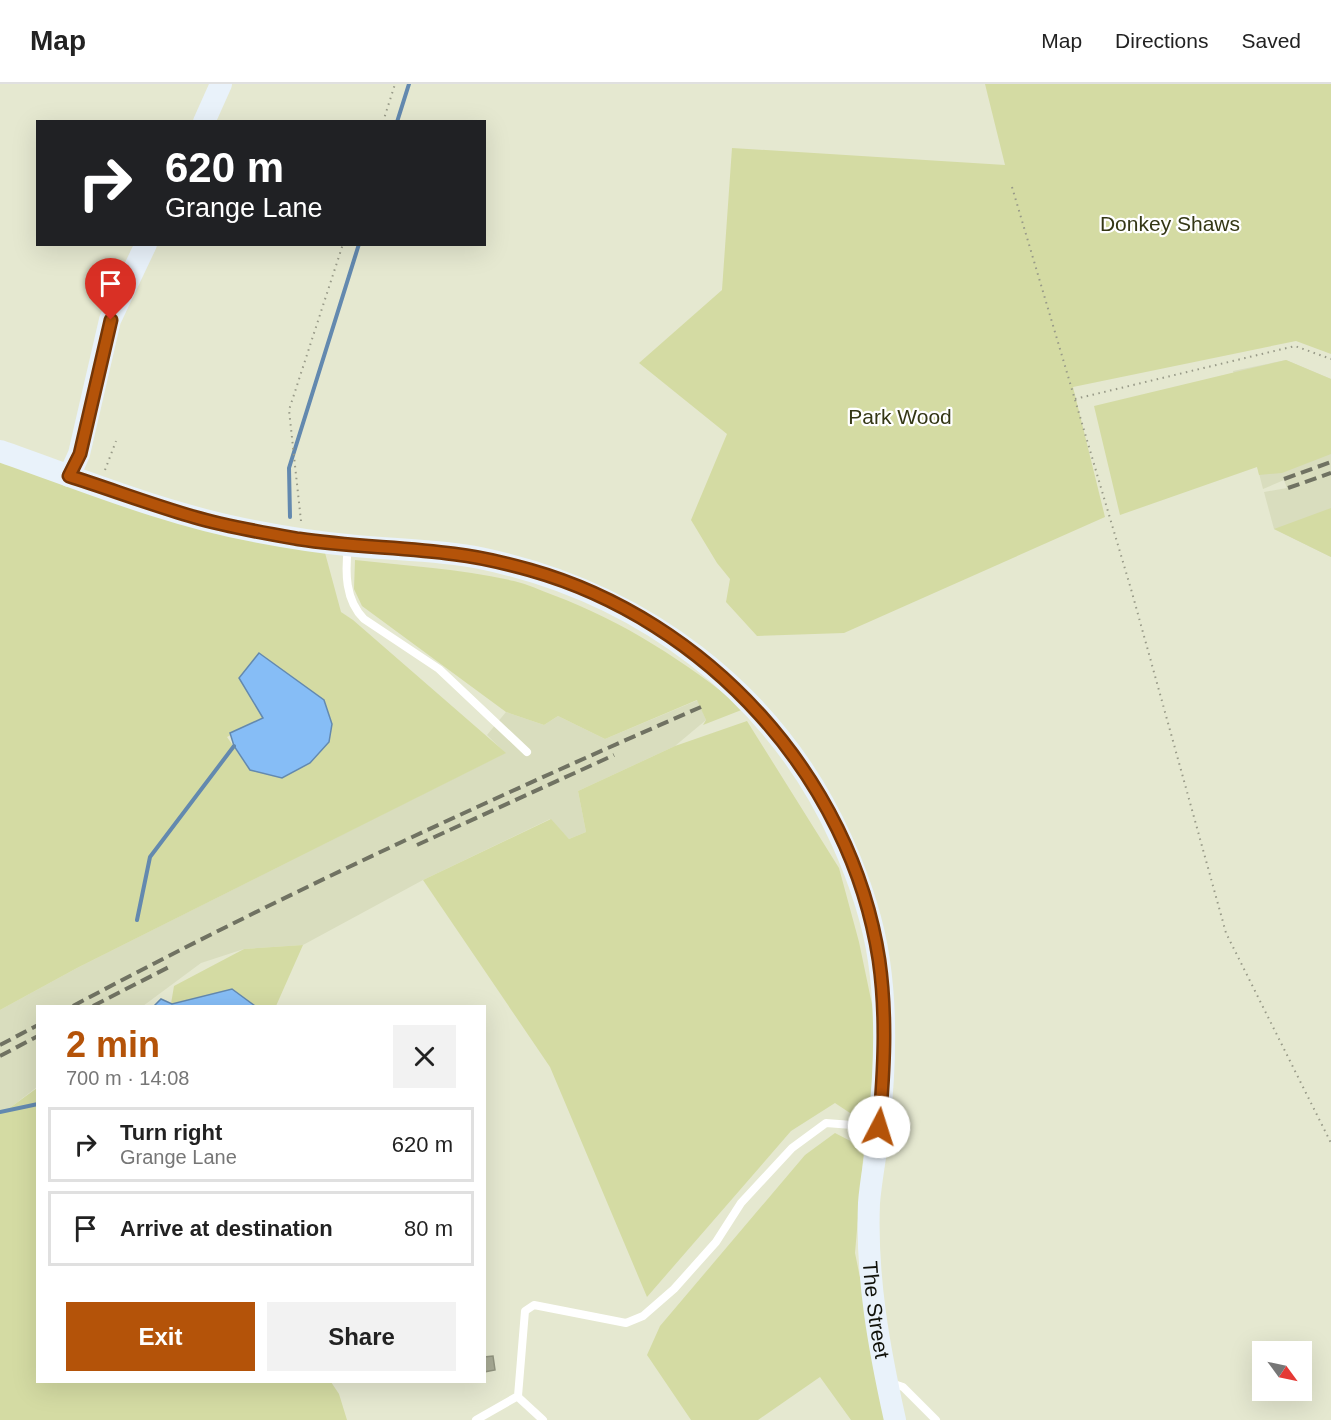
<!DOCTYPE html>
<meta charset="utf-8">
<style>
:root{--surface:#fff;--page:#f2f2f2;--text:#222;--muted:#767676;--line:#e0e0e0;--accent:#b45309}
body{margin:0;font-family:Arial,sans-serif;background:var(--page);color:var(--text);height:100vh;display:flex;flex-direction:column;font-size:22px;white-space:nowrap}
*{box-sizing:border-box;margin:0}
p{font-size:20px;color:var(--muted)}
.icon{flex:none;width:33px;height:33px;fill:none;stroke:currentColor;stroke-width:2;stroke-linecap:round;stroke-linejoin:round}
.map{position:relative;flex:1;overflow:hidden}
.side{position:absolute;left:36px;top:921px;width:450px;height:378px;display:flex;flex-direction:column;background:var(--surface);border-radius:0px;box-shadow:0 6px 24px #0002}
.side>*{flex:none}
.hud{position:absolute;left:36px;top:36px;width:450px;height:126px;border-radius:0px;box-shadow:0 6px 24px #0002;background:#202124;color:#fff;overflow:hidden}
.needle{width:39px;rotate:123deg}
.controls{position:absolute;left:1252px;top:1257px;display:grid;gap:12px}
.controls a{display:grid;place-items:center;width:60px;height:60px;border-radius:0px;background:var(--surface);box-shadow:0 6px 24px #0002;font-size:30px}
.pin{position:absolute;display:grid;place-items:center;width:51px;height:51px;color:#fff;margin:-62px -26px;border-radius:50% 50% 50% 0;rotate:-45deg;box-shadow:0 0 6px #0007}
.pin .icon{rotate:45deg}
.me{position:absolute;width:66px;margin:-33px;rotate:5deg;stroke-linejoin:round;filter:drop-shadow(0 0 4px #0008)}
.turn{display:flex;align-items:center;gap:21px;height:126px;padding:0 30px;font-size:27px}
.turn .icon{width:78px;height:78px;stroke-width:2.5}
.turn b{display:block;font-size:42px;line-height:51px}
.round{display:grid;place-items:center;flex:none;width:63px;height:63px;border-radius:0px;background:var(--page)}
.summary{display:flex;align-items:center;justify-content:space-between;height:102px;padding:0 30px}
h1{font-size:36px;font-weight:700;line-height:45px;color:var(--accent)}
.button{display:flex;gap:12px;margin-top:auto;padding:12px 30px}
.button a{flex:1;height:69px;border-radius:0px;background:var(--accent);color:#fff;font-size:24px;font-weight:700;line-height:69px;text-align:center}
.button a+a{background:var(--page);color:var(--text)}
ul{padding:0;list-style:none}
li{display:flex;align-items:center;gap:18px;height:75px;margin:0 12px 9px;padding:0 18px;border:3px solid var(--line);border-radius:0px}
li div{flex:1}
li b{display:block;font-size:22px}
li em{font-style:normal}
header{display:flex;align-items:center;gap:36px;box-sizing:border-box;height:84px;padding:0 30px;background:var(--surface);border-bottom:2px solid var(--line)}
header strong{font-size:28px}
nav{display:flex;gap:33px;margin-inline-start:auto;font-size:21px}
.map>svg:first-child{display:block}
</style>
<header>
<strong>Map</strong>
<nav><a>Map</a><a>Directions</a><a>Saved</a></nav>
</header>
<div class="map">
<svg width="1331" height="1336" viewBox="0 0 1331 1336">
<rect width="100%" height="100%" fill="#e5e8d0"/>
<g fill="#d9ddbe">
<polygon points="1286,276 1331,295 1331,473 1274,445 1264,408 1287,404 1284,396 1263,405 1233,287"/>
<polygon points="698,616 706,636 675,662 578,707 586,748 569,755 550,735 423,796 303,861 244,865 201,879 143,922 38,922 37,1003 11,1023 0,1028 0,926 77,884 505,669 487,651 506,628 544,641 558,632 605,655"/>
</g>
<g fill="#d4dba3" fill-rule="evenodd">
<polygon points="985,0 1331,0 1331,270 1296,257 1073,303 1105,433 844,549 757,552 726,518 730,495 717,479 691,436 727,350 639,279 722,206 732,64 1005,81"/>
<polygon points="1286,276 1331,295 1331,370 1282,389 1259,391 1257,383 1120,431 1094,322"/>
<path d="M0,378L324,465L341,528L353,536L506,669L77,884L0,926ZM259,569L324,616L250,686L227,653L263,634Z"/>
<polygon points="1331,424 1331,473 1274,445"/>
<path d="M355,476C408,482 462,485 514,497C527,500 540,506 553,511C623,537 686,578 744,625L703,641L706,636L697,616L605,655L558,632L544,641L506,628L362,522L354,505Z"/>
<polygon points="747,637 839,784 859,858 874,930 875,1013 862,1029 850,1029 835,1019 791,1047 647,1213 550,983 423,796 551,735 569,755 586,748 578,707 675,662"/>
<polygon points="303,861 276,922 255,922 232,905 171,920 174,902 244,865"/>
<polygon points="37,1004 38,1298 331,1298 339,1310 347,1336 0,1336 0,1028 11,1023"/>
<polygon points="835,1049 864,1064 855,1169 889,1336 851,1336 820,1293 758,1336 691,1336 647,1271 660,1242 805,1071"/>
</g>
<g fill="#86bdf6" stroke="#6389af" stroke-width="1.5">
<polygon points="259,569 324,616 332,640 329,658 310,679 282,694 250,686 234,662 230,649 263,634 239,594"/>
<polygon points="232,905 255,922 154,922 161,915 172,920"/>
</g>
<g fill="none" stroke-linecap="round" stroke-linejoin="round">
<g stroke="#6389af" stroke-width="4">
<polyline points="397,38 409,0"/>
<polyline points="290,433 289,384 359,160"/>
<polyline points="137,836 150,773 234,662"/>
<polyline points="0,1028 38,1020"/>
</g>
</g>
<polygon fill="#a8ab95" stroke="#929580" stroke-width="1.5" points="493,1272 495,1286 484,1288 484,1273"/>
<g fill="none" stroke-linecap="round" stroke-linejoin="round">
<g stroke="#989a88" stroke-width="2" stroke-dasharray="1.5 4.5" stroke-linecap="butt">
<polyline points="383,38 395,0"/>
<polyline points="1012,103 1131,505 1226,849 1331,1059"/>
<polyline points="1075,315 1295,262 1331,275"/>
<polyline points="105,386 116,357"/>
<polyline points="301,437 289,326 343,160"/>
</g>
<g stroke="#fff" stroke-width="8">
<path d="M348,463C345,488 345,516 364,535L439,585L527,668"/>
<polyline points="891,1299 903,1303 936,1336"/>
<polyline points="518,1313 543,1336"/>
<polyline points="476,1336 518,1312 525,1227 534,1221 626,1239 643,1232 674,1205 716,1158 741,1119 792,1064 826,1039 878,1043"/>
</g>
<g stroke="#e9f2fa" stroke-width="22">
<polyline points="204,38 221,0"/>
<path id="s1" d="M0,367C83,396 167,431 254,447C285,453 316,458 347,461C391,466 436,465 480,474C640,507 775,607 842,757C859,795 873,835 879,877C887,931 885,986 879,1041C877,1067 871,1093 869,1119C866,1193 879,1264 895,1336"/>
<polyline points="69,392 79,370 110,236 146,160"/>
</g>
<g stroke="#707262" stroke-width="4" stroke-dasharray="12 6" stroke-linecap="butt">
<polyline points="1284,395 1331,378"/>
<polyline points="1288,404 1331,389"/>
<polyline points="417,761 614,671"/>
<path d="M73,922C277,813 488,716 701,623"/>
<polyline points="93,922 169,883"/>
<polyline points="0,961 38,941"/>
<polyline points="0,972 38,952"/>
</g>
</g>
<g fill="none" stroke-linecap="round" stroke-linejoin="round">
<g stroke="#753606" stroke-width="15">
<path id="route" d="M111,236L80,370L69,392C110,405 152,421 194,433C228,443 264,449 299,455C351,463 403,463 454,470C480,473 505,479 530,486C707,536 851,693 879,876C887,932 884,987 879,1043"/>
</g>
<use href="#route" stroke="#b45309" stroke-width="10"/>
</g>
<g text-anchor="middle" stroke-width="4.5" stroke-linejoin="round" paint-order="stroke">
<g font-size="21" fill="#343715" stroke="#fff">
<text x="1170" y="147">Donkey Shaws</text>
<text x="900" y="340">Park Wood</text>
</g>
<g font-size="21" fill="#101109" stroke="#fff">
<text dy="7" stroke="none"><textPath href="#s1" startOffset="1448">The Street</textPath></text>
</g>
</g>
</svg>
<div class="controls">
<a><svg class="needle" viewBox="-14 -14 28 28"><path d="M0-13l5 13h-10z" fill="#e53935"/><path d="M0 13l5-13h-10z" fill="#767676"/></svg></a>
</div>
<div class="pin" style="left:111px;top:236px;background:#d93025"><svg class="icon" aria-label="arrive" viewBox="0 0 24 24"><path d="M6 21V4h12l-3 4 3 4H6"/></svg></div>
<svg class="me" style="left:879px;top:1043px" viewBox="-20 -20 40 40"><circle r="19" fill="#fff"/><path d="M0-13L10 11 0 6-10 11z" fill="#b45309"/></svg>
<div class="hud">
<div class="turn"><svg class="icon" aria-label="right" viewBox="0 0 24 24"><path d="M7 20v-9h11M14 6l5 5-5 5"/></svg><div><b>620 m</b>Grange Lane</div></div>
</div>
<section class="side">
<div class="summary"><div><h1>2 min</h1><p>700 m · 14:08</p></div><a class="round"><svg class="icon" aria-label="close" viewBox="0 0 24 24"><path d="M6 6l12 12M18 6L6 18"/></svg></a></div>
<ul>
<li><svg class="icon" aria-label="right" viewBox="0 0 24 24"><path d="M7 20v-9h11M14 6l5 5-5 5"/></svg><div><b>Turn right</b><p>Grange Lane</p></div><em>620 m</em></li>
<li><svg class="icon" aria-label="arrive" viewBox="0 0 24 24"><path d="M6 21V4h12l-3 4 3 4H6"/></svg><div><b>Arrive at destination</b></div><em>80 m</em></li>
</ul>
<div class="button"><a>Exit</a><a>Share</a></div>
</section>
</div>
